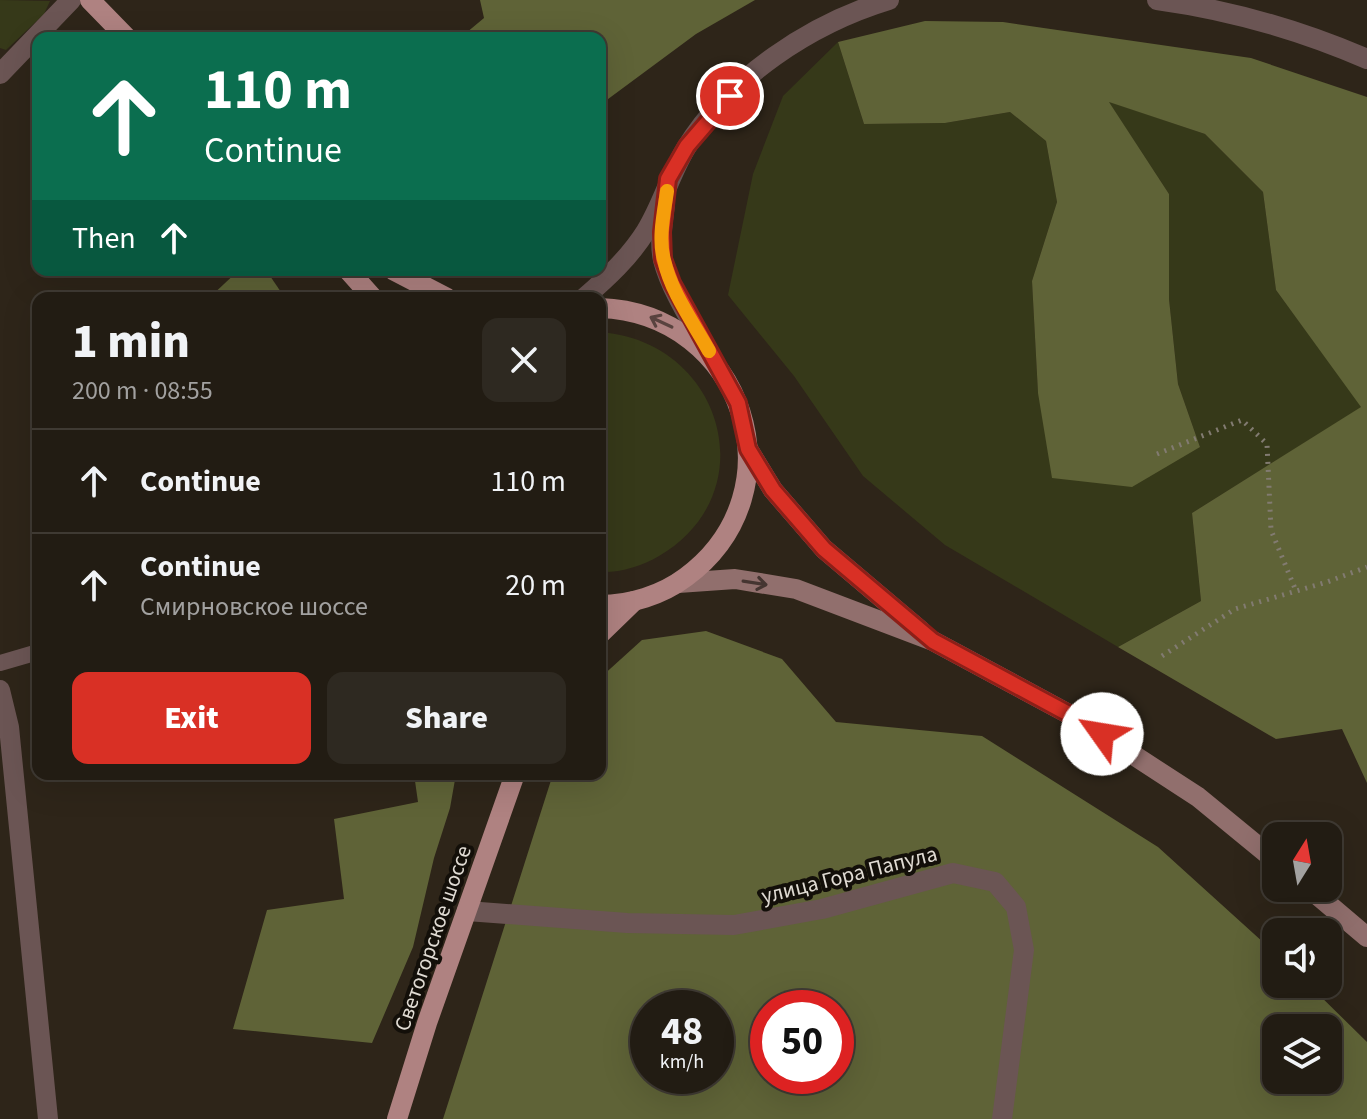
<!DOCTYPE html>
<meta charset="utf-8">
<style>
:root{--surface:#221c13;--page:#2e2921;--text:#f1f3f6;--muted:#a2a1a0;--line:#3f3a33;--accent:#d93025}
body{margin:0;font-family:"Source Sans 3",sans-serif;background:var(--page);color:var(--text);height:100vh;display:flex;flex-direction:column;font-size:30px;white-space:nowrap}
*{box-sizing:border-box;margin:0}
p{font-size:26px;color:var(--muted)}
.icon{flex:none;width:44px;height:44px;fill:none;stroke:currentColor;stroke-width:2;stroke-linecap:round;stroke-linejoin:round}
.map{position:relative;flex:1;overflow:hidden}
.drawer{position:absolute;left:32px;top:292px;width:574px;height:488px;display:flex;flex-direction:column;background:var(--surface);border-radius:16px;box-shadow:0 8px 32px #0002,0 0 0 2px var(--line)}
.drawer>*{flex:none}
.guide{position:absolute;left:32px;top:32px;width:574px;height:244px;border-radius:16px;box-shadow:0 8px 32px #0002,0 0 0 2px var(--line);background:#0b6e4f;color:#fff;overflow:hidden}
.needle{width:52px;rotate:11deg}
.fabs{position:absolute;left:1262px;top:822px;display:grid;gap:16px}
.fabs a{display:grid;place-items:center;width:80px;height:80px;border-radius:16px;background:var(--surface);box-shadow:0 8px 32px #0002,0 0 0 2px var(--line);font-size:40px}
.speed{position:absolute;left:630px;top:990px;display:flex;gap:16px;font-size:40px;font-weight:700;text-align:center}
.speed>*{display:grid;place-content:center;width:104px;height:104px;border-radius:50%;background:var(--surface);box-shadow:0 8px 32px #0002,0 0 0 2px var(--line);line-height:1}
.speed small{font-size:20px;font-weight:400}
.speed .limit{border:12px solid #d22;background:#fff;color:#111}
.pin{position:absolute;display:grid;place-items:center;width:68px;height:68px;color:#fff;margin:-34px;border:4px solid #fff;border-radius:50%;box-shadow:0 2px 8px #0007}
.me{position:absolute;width:88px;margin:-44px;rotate:302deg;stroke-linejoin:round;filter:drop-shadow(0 0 6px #0008)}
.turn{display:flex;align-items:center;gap:28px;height:168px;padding:0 40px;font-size:36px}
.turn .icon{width:104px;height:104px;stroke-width:2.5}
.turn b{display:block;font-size:56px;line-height:68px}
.then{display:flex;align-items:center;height:76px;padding:0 40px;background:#0003;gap:16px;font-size:30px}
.round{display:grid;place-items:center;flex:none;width:84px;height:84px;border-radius:16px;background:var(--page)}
.overview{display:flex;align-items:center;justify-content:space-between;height:136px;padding:0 40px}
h1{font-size:48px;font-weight:800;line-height:60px}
.action{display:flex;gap:16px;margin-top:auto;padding:16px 40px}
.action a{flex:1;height:92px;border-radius:16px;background:var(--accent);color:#fff;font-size:32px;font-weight:800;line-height:92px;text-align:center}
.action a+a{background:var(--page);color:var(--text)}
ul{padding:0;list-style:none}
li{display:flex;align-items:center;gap:24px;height:104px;padding:0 40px;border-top:2px solid var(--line)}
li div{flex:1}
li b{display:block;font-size:30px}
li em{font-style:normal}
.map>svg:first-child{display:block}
</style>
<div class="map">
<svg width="1367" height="1119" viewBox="0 0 1367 1119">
<rect width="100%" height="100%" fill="#2e2519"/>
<g fill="#363919">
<polygon points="0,0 50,1 44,14 6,50 0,48"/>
<polygon points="838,42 864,124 945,123 1010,112 1046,141 1057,202 1032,281 1038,393 1200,447 1178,384 1169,299 1169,194 1108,101 1205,134 1263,192 1276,290 1362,407 1192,513 1201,601 1118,647 945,545 863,476 794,376 728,295 753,174 783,96"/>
<path d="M600,332C723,341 767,493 659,556C642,566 620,573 600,572Z"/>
</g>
<g fill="#5f6337" fill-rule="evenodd">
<polygon points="480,0 755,0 696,34 600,105 600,38 460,38 484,18"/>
<polygon points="925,21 1003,22 1251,58 1367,97 1367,783 1342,729 1276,739 1118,647 1201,601 1192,513 1361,407 1276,290 1263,192 1205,134 1109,102 1169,194 1169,299 1178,384 1200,447 1132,487 1052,478 1038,393 1032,281 1057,202 1046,141 1010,112 945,123 864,124 838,42"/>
<polygon points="239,270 266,270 285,298 209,298"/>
<path d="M706,631L782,659L836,722L982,736L1158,847L1276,954V984H1308L1367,1042V1119H443L553,774H600V678L642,640ZM648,1008H716V1076H648ZM768,1008H836V1076H768ZM1276,1028H1328V1080H1276Z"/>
<polygon points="414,774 456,774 450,808 434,858 413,947 372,1043 233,1029 267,910 344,899 334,819 418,802"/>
</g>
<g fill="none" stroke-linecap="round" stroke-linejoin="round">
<g stroke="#827b71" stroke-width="5" stroke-dasharray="2 6" stroke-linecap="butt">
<polyline points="1157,454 1242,420 1267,444 1271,530 1296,591"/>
<polyline points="1162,656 1235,609 1327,582 1367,567"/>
</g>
<polyline stroke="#6b5554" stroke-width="16" points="0,663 38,652"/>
<g stroke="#6b5554" stroke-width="20">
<path d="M1157,0C1230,10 1300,30 1367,59"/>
<polyline points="0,74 71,0"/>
<path d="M665,204C663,222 659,242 663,260C671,292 697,330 713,360"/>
<path d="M584,298C607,278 629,258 646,231C662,205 670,175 686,148C730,77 810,24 889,0"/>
<polyline points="0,690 9,727 48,1119"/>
<polyline points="467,911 627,923 734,925 822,909 953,873 995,882 1016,907 1024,950 1002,1119"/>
</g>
<g stroke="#916f6d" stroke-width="20">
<polyline points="748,449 773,490 824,549 921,631"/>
<polyline points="678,583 735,579 796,589 933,641 1078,719 1198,797 1276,861"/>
<polyline points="1309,888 1367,937"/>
</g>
<g stroke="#af8281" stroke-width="20">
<polyline points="90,0 127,38"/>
<polyline points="348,270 373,298"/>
<polyline points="393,270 447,298"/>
<path d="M600,308C744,313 802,491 686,577C662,595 630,605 600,605"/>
<polyline points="600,634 634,601"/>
<polyline points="397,1119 427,1023 515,774"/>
</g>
</g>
<defs><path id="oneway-shaft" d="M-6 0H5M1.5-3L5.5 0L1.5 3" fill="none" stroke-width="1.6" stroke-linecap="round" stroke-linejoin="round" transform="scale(2)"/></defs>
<use stroke="#59433f" href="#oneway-shaft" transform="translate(661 322) rotate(-155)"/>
<use stroke="#453531" href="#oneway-shaft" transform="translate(755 583) rotate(9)"/>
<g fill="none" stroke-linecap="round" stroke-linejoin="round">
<g stroke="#8d1f18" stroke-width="20">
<polyline id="route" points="730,96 687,146 668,179 662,232 663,259 672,283 738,403 748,449 773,490 824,549 933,641 1078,719 1102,734"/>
</g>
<use href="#route" stroke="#d93025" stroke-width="14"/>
<path stroke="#f59e0b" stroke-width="14" d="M667,191C664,213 658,238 664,260C671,292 693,322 709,351"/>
</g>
<g text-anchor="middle" stroke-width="8" stroke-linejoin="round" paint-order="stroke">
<g font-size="22" fill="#e0dbd3" stroke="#130f09">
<text transform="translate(849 874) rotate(-14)" y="8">улица Гора Папула</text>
<text transform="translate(432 938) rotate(-71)" y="8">Светогорское шоссе</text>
</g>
</g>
</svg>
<div class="fabs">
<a><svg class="needle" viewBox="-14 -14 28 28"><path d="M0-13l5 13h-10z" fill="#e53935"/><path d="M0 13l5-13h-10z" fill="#a2a1a0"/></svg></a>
<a><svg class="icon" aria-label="sound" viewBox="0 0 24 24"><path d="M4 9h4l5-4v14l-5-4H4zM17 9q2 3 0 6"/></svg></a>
<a><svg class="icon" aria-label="layers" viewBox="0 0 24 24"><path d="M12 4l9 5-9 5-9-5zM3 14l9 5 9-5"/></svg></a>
</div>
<div class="speed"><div>48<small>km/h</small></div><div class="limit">50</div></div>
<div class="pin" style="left:730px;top:96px;background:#d93025"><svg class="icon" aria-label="arrive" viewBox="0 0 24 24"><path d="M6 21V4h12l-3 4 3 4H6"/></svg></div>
<svg class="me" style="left:1102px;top:734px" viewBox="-20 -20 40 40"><circle r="19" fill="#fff"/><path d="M0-13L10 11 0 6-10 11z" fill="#d93025"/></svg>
<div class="guide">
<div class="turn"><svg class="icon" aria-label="ahead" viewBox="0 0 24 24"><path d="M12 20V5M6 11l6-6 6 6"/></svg><div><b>110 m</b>Continue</div></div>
<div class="then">Then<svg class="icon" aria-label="ahead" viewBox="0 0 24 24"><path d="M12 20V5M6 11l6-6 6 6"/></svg></div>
</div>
<section class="drawer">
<div class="overview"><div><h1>1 min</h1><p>200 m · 08:55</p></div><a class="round"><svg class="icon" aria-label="close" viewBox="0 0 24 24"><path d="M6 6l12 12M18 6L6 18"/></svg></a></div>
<ul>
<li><svg class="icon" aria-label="ahead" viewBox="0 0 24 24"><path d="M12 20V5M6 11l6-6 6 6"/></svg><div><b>Continue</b></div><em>110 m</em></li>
<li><svg class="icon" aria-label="ahead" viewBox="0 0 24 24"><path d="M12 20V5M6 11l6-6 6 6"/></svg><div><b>Continue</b><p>Смирновское шоссе</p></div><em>20 m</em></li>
</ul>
<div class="action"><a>Exit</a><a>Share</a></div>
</section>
</div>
